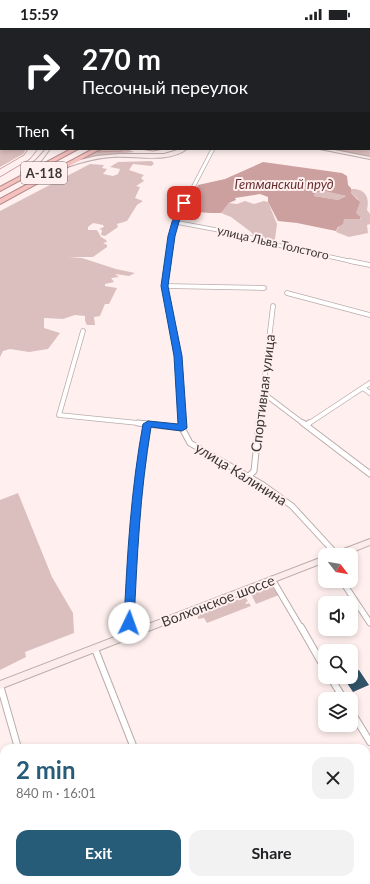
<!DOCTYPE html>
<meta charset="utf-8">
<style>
:root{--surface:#fff;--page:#f2f2f2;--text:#202124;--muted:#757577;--accent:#275c78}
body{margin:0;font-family:Lato,sans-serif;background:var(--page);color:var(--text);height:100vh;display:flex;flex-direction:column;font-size:15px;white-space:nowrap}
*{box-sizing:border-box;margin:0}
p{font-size:13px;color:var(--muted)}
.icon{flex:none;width:22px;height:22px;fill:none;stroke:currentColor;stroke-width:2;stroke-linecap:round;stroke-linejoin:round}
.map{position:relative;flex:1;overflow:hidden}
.side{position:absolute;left:0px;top:716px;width:370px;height:140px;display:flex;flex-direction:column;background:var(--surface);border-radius:12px 12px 0 0;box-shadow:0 2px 6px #0003}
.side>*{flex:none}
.top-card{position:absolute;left:0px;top:0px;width:370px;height:122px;box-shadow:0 2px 6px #0003;background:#202124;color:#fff;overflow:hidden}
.needle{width:26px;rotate:121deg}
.buttons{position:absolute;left:318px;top:520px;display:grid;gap:8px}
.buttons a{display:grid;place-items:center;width:40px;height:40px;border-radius:8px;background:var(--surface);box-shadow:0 2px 6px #0003;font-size:20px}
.pin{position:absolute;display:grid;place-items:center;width:34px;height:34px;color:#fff;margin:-17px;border-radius:8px;box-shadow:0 2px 6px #0006}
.me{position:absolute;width:44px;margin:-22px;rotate:3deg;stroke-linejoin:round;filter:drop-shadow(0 0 3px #0008)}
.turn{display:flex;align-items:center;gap:14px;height:84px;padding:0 16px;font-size:18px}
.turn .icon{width:52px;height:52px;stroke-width:2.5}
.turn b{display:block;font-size:28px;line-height:34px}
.then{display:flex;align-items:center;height:38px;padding:0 16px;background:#0003;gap:8px;font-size:15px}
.round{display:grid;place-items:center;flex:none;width:42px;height:42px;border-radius:12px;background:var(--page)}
.overview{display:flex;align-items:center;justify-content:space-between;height:68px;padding:0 16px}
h1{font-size:24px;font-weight:700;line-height:30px;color:var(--accent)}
.action{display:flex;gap:8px;margin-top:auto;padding:8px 16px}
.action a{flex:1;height:46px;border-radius:12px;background:var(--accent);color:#fff;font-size:16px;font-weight:700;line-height:46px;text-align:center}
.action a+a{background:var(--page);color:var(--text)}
.status{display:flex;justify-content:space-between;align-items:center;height:28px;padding:0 20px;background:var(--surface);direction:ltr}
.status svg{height:11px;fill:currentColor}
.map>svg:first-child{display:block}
</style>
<div class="status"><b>15:59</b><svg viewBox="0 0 49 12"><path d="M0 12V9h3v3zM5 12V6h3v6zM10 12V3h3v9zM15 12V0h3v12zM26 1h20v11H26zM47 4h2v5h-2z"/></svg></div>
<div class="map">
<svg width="370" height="856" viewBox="0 0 370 856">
<rect width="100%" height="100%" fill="#fff0ef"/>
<g fill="#dbbfbe">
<polygon points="317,0 370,0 370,129 336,121 369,121 369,1 315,1"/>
<polygon points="0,67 1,121 26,121 23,126 0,139"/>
<polygon points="98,121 127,121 134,124 82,130"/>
<polygon points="152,133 154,136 151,138 133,136 129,142 144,147 141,150 144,153 136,158 140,159 135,170 143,173 137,177 127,193 117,196 118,199 105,208 101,207 102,202 99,201 104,199 103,197 93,195 88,199 88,202 97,202 101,209 106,212 107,214 103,215 107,217 107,219 93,229 69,229 82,230 116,241 135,245 129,248 115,246 119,249 111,250 114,254 105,256 105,258 117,260 109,276 105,276 100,288 94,289 95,297 87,297 85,293 85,288 75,287 63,291 44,290 44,300 60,305 48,321 29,324 10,321 3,323 0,329 0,183 90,136 104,137 102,140 107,141 103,146 113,148 118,146 120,141 110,139 118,134"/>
<path d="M351,161C365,160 370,169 367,182L370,186V196L367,197L368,205L349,209L336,204L343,191H361V189L356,185L358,171L351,165Z"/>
<polygon points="324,163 346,168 338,172 314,168 315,165"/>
<polygon points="245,173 254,176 264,173 268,174 277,196 275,211 276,216 257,212 251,204 231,189 221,185 229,175 237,176"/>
<polygon points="18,465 52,549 73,585 74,605 25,624 26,629 0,642 0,472"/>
<polygon points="272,558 279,567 256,576 251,566"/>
<polygon points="245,569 248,573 245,575 247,576 249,575 251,578 207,595 204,590 198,591 198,586"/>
<polygon points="4,822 4,852 52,852 54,856 0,856 0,824"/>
</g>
<path fill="#cca09f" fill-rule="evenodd" d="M263,134L342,145L347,148L348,157L351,160V165L360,174L356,185L361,189L360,191H344L343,196L338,199L336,203L297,195L278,193L268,174V169L260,166L235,170L236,172L229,175L221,185C211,185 196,186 188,179L198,157L225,151ZM324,163L346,168L338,172L314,168L315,165Z"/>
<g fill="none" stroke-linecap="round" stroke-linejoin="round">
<g stroke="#cca09f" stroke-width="1">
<polyline points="219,0 222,1"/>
<polyline points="335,0 342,1"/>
<polyline points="277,1 279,0"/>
<polyline points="103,121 97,124 122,123"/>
<polyline points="141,121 153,123 164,121"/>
<polyline points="335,121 370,129"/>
<polyline points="0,141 24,127 28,121"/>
<polyline points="0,149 30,131 38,121"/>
</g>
<rect fill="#cca09f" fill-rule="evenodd" x="111" y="0" width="10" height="1"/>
</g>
<polygon fill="#315468" points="359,642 369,657 353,664 343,649 351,649 351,646"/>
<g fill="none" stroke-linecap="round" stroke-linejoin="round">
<g stroke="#bbacac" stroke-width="3.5">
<g id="street-far4">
<polyline points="53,1 55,0"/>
<polyline points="147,1 150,0"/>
<polyline points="195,1 198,0"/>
</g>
</g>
<g stroke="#bbacac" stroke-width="4.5">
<g id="street-far3">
<polyline points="175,194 244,207 263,214 354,234"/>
<polyline points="169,234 175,194 213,121"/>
</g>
</g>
<g stroke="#bbacac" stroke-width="5.5">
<g id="street-far2">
<polyline points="169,233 165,258 178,328 182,396"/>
<polyline points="350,233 370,237"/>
<polyline points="165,258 264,260"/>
<polyline points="287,265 370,287"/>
<polyline points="83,303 59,387 148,396"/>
<polyline points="363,360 370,365"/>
<polyline points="263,365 304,396"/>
<polyline points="259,396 273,278"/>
<polyline points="308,396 370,355"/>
</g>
</g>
<g stroke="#bbacac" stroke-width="7">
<g id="street-far1">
<polyline points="138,395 182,400"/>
<polyline points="182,395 182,400 190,415 263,457 292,478 337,527"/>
<polyline points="303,395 370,446"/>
<polyline points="307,397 309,395"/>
<polyline points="248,449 254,443 259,395"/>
<polyline points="272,551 301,600"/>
<polyline points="342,553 370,595"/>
<polyline points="131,600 129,595 138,470 148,396"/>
</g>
</g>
<g stroke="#bbacac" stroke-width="8">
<g id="street">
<polyline points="131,599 133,606"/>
<polyline points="301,599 325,641"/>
<polyline points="95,621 134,720"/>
<polyline points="330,649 344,671"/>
<polyline points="0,657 18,720"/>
<polyline points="351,683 370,714"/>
<polyline points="366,831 370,828"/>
<polyline points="56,852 57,856"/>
<polyline points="192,852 193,856"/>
<polyline points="333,856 338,852"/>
</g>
</g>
<g stroke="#bbacac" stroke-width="2">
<g id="secondary">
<rect x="0" y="56" width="1" height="2"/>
<polygon points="46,121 50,121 41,133 25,146 21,146 21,144 37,131"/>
<path d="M181,121H187C167,136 135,127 112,129C96,130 82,134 67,139L65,138L80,132L97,128L120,126H164Z"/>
<polygon points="320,121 329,121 370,129 370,131"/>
<polygon points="370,511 370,517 345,527 332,527 333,525"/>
<polygon points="325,528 325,534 0,661 0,653"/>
</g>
</g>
<g stroke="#b58f8e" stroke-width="2">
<g id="highway">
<polygon points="71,121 78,121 0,163 0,159"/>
<polygon points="93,121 100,121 0,176 0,171"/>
</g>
</g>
<use href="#street-far4" stroke="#fff" stroke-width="2.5"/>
<use href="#street-far3" stroke="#fff" stroke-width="3"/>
<use href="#street-far2" stroke="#fff" stroke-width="4"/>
<use href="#street-far1" stroke="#fff" stroke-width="5"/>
<use href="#street" stroke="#fff" stroke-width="6"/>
<use href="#secondary" fill="#fcecec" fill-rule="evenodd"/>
<use href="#highway" fill="#f6c0be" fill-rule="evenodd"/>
</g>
<path fill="#1a73e8" stroke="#114b97" d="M182,174L187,175L179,194L175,208L168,258L182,328L187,400L182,403L151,399C140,464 137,530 134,595L133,598L129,600L125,598L124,595C127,528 131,461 143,396L148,393L178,396L174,328L161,258L168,208L172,194Z"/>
<g text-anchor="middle" stroke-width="4" stroke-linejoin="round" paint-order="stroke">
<g font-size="12" fill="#3b3535" stroke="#fff0ef">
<text transform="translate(273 215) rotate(13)" y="4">улица Льва Толстого</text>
</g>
<rect fill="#fff0ef" stroke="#766d6d" stroke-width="1" x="21" y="134" width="46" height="22" rx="3"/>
<g font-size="13" font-weight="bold" fill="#3b3535">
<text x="44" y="150">А-118</text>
</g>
<g font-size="13" font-style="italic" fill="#662d2f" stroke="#fff0ef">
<text x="284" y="161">Гетманский пруд</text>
</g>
<g font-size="14" fill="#3b3535" stroke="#fff0ef">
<text transform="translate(263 365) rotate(-83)" y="5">Спортивная улица</text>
<text transform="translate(241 446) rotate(32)" y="5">улица Калинина</text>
<text transform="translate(218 573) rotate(-21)" y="5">Волхонское шоссе</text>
</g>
</g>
</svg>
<div class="buttons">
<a><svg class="needle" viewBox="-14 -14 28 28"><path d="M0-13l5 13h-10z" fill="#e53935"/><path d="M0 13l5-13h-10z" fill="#757577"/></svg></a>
<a><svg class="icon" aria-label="sound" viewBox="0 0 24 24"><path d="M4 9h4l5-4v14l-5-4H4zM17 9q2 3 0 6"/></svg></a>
<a><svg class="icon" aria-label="search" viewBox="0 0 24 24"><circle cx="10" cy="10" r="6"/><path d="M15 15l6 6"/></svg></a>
<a><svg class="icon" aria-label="layers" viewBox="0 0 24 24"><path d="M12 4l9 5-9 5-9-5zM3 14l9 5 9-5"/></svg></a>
</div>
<div class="pin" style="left:184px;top:175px;background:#d93025"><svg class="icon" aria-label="arrive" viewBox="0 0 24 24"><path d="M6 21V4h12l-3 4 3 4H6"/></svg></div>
<svg class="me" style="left:129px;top:595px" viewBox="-20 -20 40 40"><circle r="19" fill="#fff"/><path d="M0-13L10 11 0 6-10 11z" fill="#1a73e8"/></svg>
<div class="top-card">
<div class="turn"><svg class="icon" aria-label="right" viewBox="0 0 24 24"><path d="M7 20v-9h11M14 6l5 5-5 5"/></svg><div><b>270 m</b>Песочный переулок</div></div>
<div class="then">Then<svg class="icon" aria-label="left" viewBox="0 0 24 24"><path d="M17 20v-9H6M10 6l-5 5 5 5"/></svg></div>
</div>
<section class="side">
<div class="overview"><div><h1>2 min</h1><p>840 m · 16:01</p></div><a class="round"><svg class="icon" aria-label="close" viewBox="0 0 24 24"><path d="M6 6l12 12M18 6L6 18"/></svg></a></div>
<div class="action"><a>Exit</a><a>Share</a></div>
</section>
</div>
